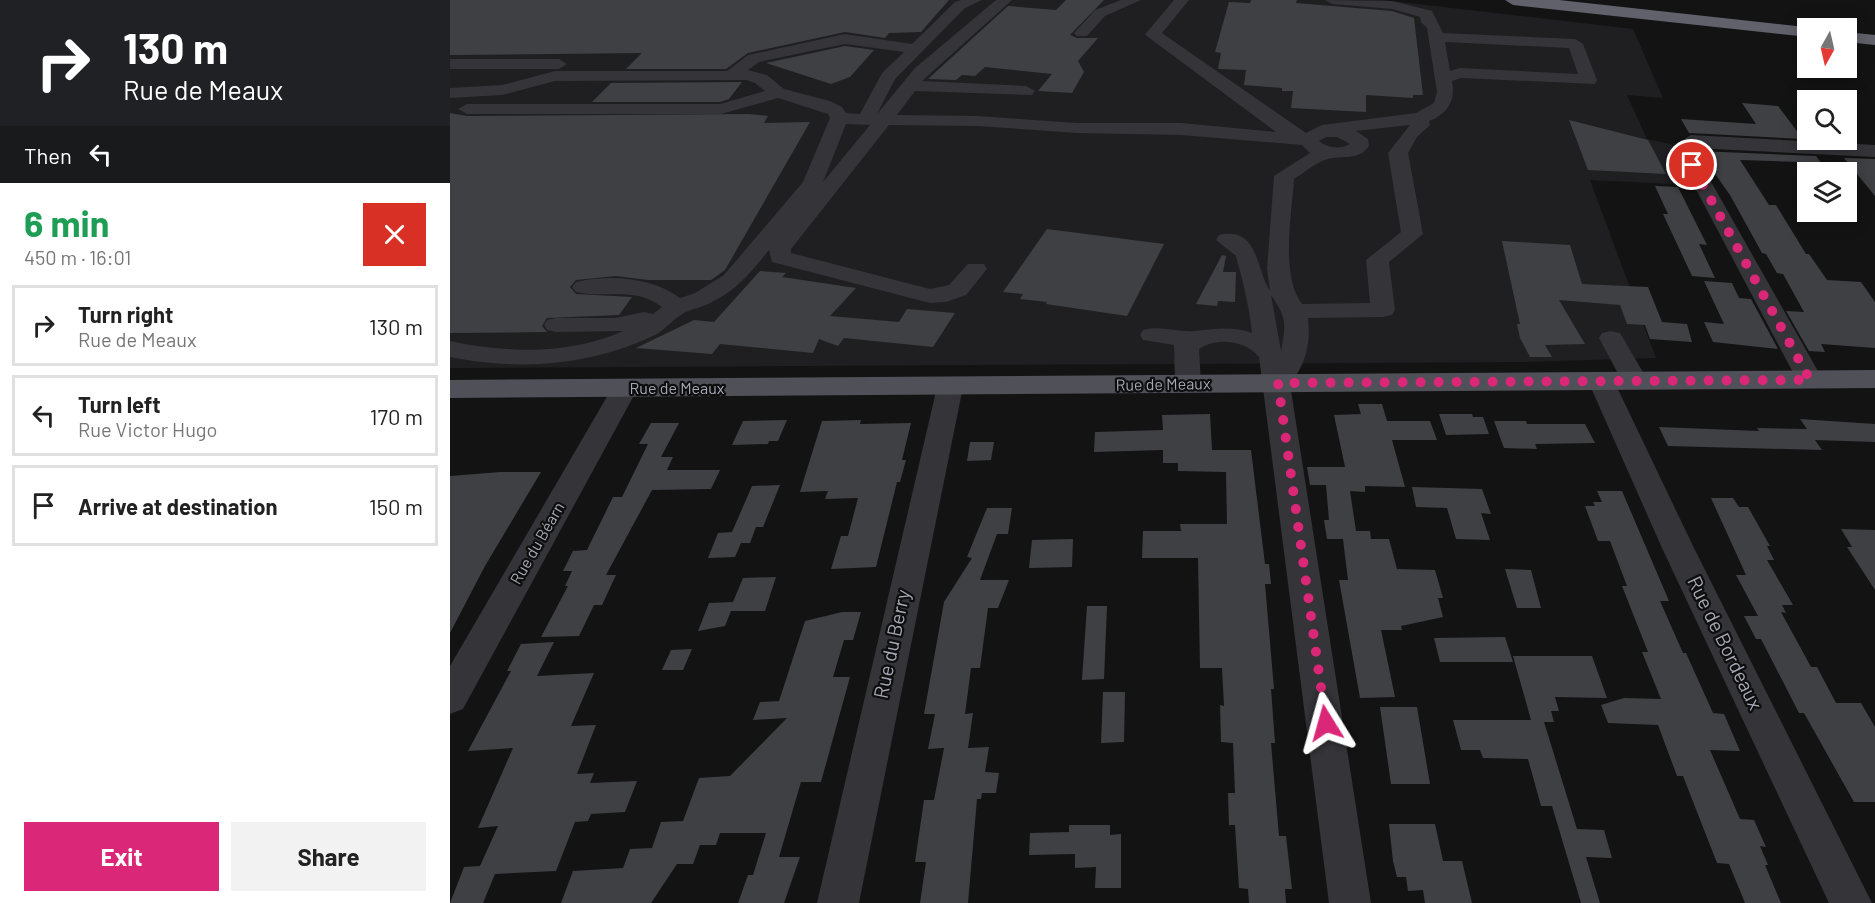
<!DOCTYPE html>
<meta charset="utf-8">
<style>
:root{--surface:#fff;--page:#f2f2f2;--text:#222;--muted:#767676;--line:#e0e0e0;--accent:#db2777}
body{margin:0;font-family:Barlow,sans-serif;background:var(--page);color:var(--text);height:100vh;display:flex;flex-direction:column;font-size:22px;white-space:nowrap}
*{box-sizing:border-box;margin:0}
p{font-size:20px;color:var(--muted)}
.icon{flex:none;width:33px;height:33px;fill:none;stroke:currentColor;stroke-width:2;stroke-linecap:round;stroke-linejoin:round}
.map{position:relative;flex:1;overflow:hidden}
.sheet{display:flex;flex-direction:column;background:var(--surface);width:450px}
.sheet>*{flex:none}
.banner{background:#202124;color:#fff;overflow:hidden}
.needle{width:39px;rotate:188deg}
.fabs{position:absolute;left:1347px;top:18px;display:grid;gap:12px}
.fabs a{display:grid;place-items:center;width:60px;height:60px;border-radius:0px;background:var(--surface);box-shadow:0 3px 15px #0003;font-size:30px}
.pin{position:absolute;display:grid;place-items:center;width:51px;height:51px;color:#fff;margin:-26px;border:3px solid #fff;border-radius:50%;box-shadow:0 2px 6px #0007}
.me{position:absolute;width:66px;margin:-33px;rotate:352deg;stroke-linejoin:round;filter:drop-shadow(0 0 4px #0008)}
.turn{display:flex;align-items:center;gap:21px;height:126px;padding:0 24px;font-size:27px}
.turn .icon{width:78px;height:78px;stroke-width:2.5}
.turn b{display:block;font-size:42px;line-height:51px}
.then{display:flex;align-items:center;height:57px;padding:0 24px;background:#0003;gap:12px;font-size:22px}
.round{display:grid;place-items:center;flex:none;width:63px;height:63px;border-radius:0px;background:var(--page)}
.head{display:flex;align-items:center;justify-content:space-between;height:102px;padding:0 24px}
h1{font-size:36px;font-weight:700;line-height:45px;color:#1e9e55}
.cta{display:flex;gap:12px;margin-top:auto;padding:12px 24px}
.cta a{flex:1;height:69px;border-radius:0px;background:var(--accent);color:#fff;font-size:24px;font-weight:700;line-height:69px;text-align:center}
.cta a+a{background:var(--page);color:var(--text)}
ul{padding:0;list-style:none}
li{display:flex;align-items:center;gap:18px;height:81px;margin:0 12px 9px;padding:0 12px;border:3px solid var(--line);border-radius:0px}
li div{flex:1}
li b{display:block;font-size:22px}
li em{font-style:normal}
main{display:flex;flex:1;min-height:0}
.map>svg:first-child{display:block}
</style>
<main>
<section class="sheet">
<div class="banner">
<div class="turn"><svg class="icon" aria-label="right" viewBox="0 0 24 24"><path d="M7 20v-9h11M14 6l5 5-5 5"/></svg><div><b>130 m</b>Rue de Meaux</div></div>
<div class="then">Then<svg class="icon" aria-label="left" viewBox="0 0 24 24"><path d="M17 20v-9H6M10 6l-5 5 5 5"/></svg></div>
</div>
<div class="head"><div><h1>6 min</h1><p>450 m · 16:01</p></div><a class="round" style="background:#d93025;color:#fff"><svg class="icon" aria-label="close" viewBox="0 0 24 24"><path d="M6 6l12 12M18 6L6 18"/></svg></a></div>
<ul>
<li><svg class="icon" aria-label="right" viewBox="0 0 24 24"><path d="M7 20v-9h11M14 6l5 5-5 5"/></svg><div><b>Turn right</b><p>Rue de Meaux</p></div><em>130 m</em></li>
<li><svg class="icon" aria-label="left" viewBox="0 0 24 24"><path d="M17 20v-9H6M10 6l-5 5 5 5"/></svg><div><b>Turn left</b><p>Rue Victor Hugo</p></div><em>170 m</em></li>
<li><svg class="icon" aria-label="arrive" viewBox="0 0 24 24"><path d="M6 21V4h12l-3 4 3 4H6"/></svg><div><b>Arrive at destination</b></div><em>150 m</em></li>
</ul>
<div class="cta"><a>Exit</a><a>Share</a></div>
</section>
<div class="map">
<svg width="1425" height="903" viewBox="0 0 1425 903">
<rect width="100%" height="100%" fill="#131314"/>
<polygon fill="#1f1f21" points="0,0 933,0 1183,29 1213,98 1177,95 1197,139 1221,144 1243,185 1140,180 1206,358 1074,362 0,368"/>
<g fill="#3f4044">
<polygon points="0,0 499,0 471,32 439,33 435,38 395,32 298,53 276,69 176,69 192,53 0,55"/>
<polygon points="616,0 654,0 620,35 627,38 648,38 628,61 634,72 622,93 588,91 602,74 535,67 525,76 512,75 506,80 478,79 558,6 606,10"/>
<polygon points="801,0 847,0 846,3 942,11 964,18 973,95 963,95 963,98 916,95 916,112 841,108 843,91 832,91 832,88 794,85 796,70 768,69 771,53 765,52 779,2 800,3"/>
<polygon points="395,46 424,50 400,77 381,84 316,63"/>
<polygon points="292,82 279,99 270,102 142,102 161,83"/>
<polygon points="1292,103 1328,106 1353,139 1239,133 1231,119 1306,124"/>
<polygon points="0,113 17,116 299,114 318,116 314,123 360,122 275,270 261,280 198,280 166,276 126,280 120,287 126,294 182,297 169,315 97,318 92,326 97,332 0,333"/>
<polygon points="1119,120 1198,140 1216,174 1138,170"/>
<polygon points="1249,151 1366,156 1375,168 1352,166 1349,162 1290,160 1319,205 1326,205 1356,254 1359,254 1377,280 1411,282 1425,302 1425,348 1371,344 1375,352 1359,351 1336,311 1354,312 1333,274 1327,273 1316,254 1312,253 1280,195"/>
<polygon points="1394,158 1425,159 1425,196"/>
<polygon points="1205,186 1228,187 1257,245 1249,244 1265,278 1242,276 1213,214 1218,214"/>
<polygon points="597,229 714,244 677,316 596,304 597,302 570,299 573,294 553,292"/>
<polygon points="1052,241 1120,245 1132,284 1198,287 1212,322 1237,324 1242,342 1200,339 1195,325 1177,324 1170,305 1109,300 1135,344 1095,345 1102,357 1080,357 1070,338 1067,324 1070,324"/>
<polygon points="772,255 776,256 773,272 786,272 785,302 768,301 767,306 746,304"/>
<polygon points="310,271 336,273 332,277 406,288 380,316 449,322 457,309 505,313 483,347 394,338 388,346 369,339 363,353 270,344 262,354 186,348 244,320 264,322"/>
<polygon points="1254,281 1282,283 1289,298 1301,299 1328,349 1263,342 1254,322 1274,324"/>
<polygon points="908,404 932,404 937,421 980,421 987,440 942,440 955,487 915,486 915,492 900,491 906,531 920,531 921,539 939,539 947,569 985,570 993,598 988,598 993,617 951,626 952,630 931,630 945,697 910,698 889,580 898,580 893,539 877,539 874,520 879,520 876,485 860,485 857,467 895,467 884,415 911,414"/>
<polygon points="760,414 762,450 801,450 815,564 819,564 821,584 815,584 824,689 821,689 825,743 821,743 829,836 836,836 842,889 835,889 836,903 799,903 798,889 789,888 785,825 779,825 778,793 785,793 783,743 771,742 770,705 774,706 772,668 750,668 748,558 692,558 693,531 731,531 730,524 777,524 776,472 728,471 728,463 713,463 713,450 644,452 645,432 713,430 712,415"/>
<polygon points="989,414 1022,414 1023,417 1033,417 1039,434 996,435"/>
<polygon points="1350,419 1425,424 1425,442 1365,440 1372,450 1218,446 1209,427 1309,431 1307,428 1357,429"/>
<polygon points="337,420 328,441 319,441 318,444 282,445 293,421"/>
<polygon points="411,420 410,424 461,423 452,460 456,460 450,482 447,482 426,567 381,569 391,536 398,536 408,498 375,499 378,491 350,492 372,421"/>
<polygon points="1044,421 1076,421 1077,424 1135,424 1145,443 1085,444 1087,449 1054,448"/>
<polygon points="201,423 229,423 211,457 223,457 217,470 270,470 261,489 202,490 156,575 166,575 152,605 144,605 129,636 91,637 118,586 115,586 122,571 113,571 123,551 137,550 163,497 172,497 198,444 189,444"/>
<polygon points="520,442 544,442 541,460 517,461"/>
<polygon points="51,472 91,472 35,566 0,633 0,476"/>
<polygon points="330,485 313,527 306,527 300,543 291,543 285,557 258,558 268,533 282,532 302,486"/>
<polygon points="962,487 1032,489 1041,514 1031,513 1040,540 1006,539 997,508 966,507"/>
<polygon points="1147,491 1172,491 1219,601 1210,601 1233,653 1236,653 1263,713 1274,714 1290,751 1260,750 1290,819 1304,820 1316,847 1310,846 1318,865 1315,865 1331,903 1295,903 1279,864 1267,863 1233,776 1227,776 1208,725 1158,723 1151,705 1174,698 1211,699 1192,652 1198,652 1172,586 1177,586 1160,541 1148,541 1135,506 1145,506 1143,502 1152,502"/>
<polygon points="1261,498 1283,498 1289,507 1298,507 1320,546 1317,546 1324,560 1317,560 1343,605 1332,605 1336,613 1331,612 1361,667 1367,667 1386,703 1411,703 1425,727 1425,802 1404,802 1354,713 1349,713 1311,639 1306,639 1294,616 1308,616 1286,575 1296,575"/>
<polygon points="537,508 562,508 558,534 547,534 530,580 559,580 548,608 538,608 530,668 521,668 515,714 523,713 518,748 539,747 535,772 549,773 546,793 532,793 531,799 527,799 518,903 470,903 476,862 465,862 474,800 484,800 494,748 478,749 485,714 474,714 494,602 522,558 517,557"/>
<polygon points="1391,529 1425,530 1425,590 1397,547 1402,547"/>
<polygon points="623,539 622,567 579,568 582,540"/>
<polygon points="1055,569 1081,570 1091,608 1067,608"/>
<polygon points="326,577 315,611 281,611 275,626 248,631 259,603 283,602 293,578"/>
<polygon points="637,606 657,606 654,679 632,680"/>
<polygon points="392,612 411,612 403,640 394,640 383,677 400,677 371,782 351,782 329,857 350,857 334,903 288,903 298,875 303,875 316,833 270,833 266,845 250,845 243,864 227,864 201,903 111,903 123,871 173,868 180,849 202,848 211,822 233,821 249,778 280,776 337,718 303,720 310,702 329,701 355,621"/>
<polygon points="1055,637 1063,662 990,662 984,638"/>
<polygon points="104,642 87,676 144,673 121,726 146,725 127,774 144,773 140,783 187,781 175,812 141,814 138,821 125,822 106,871 45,874 33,903 0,903 14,867 30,866 48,826 28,828 63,748 18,751 61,671 57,671 71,644"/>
<polygon points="242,649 233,670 212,670 221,650"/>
<polygon points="1063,656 1142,656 1157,698 1105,697 1109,711 1101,711 1104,722 1094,722 1127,829 1154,830 1162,858 1136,857 1150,903 1131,903 1102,806 1091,806 1078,759 1033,758 1030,750 1011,750 1003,720 1081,720"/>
<polygon points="653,692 675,692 674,742 651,743"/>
<polygon points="930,707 967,707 980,784 941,784"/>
<polygon points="939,824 985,824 993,861 1012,861 1022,903 975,903 973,890 958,891 956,877 947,877 943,861"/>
<polygon points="619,825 660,825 660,835 671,834 671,888 645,888 646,867 625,868 625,854 579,855 580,833 619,832"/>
</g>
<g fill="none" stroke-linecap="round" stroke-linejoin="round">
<g fill="#343439" fill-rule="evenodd">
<path d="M511,0H532L515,8L445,79L427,114L465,68L546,0H562L472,81L576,86L585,91L582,95L465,91L447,115L527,116L627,123H731L826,132L698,37L695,34L698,31L724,0H739L712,33L856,133L872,125L966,113L984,103L987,92L977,28L971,22L970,17L942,9L882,4L875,0L942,1L982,11L993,33L1125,39L1133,44L1147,80L1145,84L1011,78L1002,81C1006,100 998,114 979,121L980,125L967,137L958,153L973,234L939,262L945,310L942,315L933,317L858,318C861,343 856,364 840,384L921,903H879L809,357C795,340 767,337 749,349L751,384L747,390L738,392L729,390L725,384L724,345L693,340L690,335L693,330C711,325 728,333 746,331C767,329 781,326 802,333C799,305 793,282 786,256L766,240L769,235C809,226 806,270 820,291L817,269L824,176L860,153L852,145L731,135L627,133L527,126L439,125L341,249V253L480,289L499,285L518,264H534L537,269L516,295L496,302L480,303L322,262L319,250C302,271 287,290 262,302C254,307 244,308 236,312C225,317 217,328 207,334C143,366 69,371 0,357V341C55,353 121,355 173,331L106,332L97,330L94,325L97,320L106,318H165L194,312L203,314L212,307C185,286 156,299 126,292L122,287L126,282C158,274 203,277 230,298L245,293L274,275L353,182L380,118L378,114L328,98L271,114H17L8,109L17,104H270L315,91L305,83L296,80L105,81L52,95L0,98V88L52,85L105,71H277L298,55L395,34L462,44L505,2ZM995,42L1119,48L1128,74L1010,68L1000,71ZM395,44L454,52L432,73L410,114L396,113L392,107L380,101L334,89L317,75L298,70L309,62ZM396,124L420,125L373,182ZM960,125L938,153L951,232L916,260L920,303L852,304C830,275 842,214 844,179C854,173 867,161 878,159C893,155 909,161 919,146L918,139L906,131ZM876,137H887L900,144C889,150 878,148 869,141ZM821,295C837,318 836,324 831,351Z"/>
<polygon points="671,0 691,0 655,16 637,36 627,36 624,33 627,30 645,10"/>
<polygon points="0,59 109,59 117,64 109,69 0,69"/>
<polygon points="1241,135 1425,145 1425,157 1242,148 1373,380 1369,386 1360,388 1351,386 1347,380 1223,146"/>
<polygon points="1161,331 1170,333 1173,338 1198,381 1194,387 1185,389 1176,387 1172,381 1149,338 1152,333"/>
<polygon points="1151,373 1160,375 1164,381 1244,548 1422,903 1379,903 1212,548 1138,381 1142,375"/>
<polygon points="500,379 509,381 513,387 409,903 367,903 487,387 491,381"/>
<polygon points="175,380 184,382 188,388 13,709 0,714 0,666 162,388 166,382"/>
</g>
<polygon fill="#505158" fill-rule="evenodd" points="1425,370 1425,388 0,398 0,380"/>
<g fill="#60616a" fill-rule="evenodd">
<polygon points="1055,0 1109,0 1364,28 1358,28 1358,37 1063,5"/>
<polygon points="1396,32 1425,35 1425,45 1396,42"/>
</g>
</g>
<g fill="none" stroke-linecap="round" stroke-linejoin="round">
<polyline stroke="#db2777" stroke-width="10" stroke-dasharray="0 18" points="876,723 828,383 1360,380 1242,165"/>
</g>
<g text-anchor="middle" stroke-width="4.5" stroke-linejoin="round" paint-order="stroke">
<g font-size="16" fill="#a5a7b4" stroke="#0e0e0f">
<text transform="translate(713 384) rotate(-1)" y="6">Rue de Meaux</text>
<text x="227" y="394">Rue de Meaux</text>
<text transform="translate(87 543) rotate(-60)" y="6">Rue du Béarn</text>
</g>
<g font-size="20" fill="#a5a7b4" stroke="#0e0e0f">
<text transform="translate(1275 643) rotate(64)" y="7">Rue de Bordeaux</text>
<text transform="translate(442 644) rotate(-78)" y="7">Rue du Berry</text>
</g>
</g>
</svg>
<div class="fabs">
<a><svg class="needle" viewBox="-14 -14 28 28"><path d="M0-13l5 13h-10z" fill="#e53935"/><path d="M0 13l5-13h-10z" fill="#767676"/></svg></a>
<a><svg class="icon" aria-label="search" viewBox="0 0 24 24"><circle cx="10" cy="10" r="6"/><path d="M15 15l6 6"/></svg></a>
<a><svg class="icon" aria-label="layers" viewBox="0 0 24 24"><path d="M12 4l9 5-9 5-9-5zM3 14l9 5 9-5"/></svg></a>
</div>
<div class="pin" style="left:1242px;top:165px;background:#d93025"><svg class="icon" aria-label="arrive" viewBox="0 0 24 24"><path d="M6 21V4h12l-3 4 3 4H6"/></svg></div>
<svg class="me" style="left:876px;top:723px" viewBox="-20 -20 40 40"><path d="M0-17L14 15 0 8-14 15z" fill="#db2777" stroke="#fff" stroke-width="4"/></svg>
</div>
</main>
